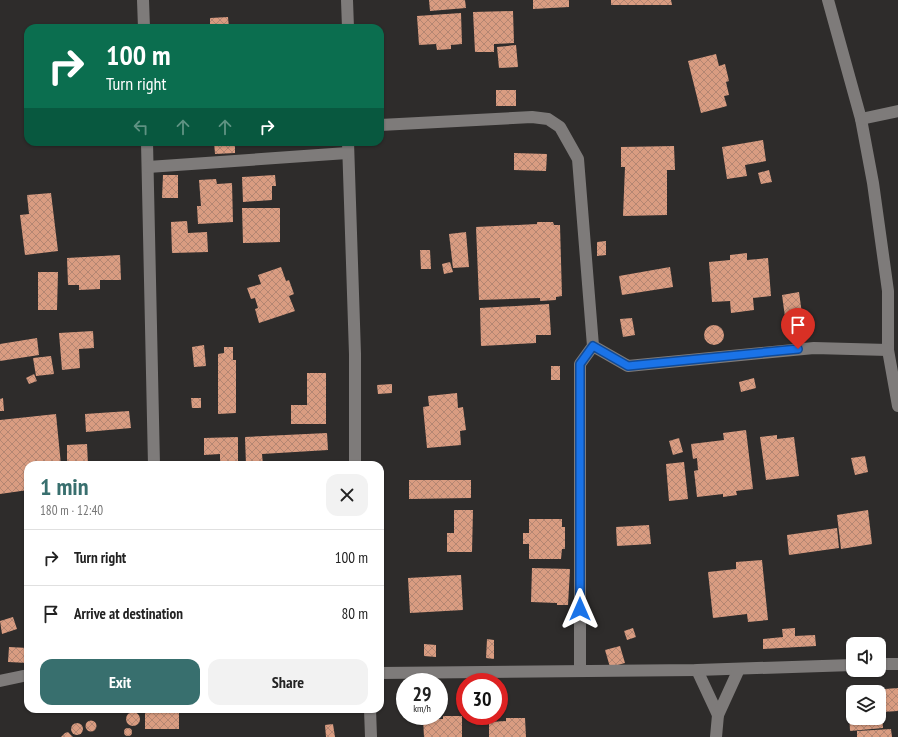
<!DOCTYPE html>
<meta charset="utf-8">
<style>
:root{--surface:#fff;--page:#f2f2f2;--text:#222;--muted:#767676;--line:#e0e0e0;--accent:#386f6e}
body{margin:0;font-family:"PT Sans Narrow",sans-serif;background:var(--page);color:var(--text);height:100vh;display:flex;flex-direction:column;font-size:15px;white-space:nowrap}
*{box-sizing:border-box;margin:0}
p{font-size:13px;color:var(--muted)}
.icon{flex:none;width:22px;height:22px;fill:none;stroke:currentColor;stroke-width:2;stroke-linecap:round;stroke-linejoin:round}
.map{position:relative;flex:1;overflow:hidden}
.details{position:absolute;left:24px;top:461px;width:360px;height:252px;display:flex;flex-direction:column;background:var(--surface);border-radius:12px;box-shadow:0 1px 3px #0004}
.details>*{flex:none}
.guide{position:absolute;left:24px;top:24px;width:360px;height:122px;border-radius:12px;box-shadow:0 1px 3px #0004;background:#0b6e4f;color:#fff;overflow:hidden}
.tools{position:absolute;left:846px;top:637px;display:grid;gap:8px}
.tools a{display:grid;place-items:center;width:40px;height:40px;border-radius:8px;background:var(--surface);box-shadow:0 1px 3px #0004;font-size:20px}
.speed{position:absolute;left:396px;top:673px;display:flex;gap:8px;font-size:20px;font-weight:700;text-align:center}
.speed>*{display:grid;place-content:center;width:52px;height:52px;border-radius:50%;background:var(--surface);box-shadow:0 1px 3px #0004;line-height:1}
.speed small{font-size:10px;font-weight:400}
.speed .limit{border:6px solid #d22;background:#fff;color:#111}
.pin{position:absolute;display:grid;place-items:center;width:34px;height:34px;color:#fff;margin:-41px -17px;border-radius:50% 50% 50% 0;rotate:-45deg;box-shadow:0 0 4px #0007}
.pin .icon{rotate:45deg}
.me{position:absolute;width:44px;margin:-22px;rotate:0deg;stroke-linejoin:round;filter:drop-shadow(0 0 3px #0008)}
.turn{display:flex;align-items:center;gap:14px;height:84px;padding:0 16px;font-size:18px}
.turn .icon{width:52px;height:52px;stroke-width:2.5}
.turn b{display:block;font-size:28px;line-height:34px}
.lanes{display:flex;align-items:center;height:38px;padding:0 16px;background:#0003;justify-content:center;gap:20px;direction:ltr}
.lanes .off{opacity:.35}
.round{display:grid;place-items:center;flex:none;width:42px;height:42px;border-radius:12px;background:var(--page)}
.overview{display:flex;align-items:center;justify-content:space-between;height:68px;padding:0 16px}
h1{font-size:24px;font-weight:700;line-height:30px;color:var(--accent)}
.action{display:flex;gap:8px;margin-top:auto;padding:8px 16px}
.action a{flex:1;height:46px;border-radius:12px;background:var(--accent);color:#fff;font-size:16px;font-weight:700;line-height:46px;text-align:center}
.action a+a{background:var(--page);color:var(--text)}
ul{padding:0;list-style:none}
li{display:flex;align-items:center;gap:12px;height:56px;padding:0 16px;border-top:1px solid var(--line)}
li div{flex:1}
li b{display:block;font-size:15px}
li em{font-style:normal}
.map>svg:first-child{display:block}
</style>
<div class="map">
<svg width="898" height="737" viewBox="0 0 898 737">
<defs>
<pattern id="building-cross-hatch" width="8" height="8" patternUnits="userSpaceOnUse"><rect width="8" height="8" fill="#d99c81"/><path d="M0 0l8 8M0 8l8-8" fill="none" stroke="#b48672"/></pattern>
</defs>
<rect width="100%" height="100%" fill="#2e2c2b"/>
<g fill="url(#building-cross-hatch)">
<polygon points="429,0 465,0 466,8 430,11"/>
<polygon points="533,0 569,0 569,7 533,9"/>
<polygon points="611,0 671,0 672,5 611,5"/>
<polygon points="513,11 514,43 494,44 494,52 475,52 473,12"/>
<polygon points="461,13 462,44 451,45 451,49 437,50 436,44 419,45 417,16"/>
<polygon points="228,17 229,28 210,28 210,18"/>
<polygon points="516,45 518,67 499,68 497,47"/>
<polygon points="716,54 719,66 725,64 729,81 726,82 729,95 724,96 727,106 701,113 688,61"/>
<rect x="496" y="90" width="20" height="16"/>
<polygon points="763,140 766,161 745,165 747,176 727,179 722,147"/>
<polygon points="214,142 235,142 235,153 215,154"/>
<polygon points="674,146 675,170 667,170 667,215 623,216 625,167 621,167 621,147"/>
<polygon points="514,153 547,154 546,171 514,170"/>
<polygon points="769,170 772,182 761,184 758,173"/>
<polygon points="163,175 178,175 178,198 162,198"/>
<polygon points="275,175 276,186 272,186 272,200 243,202 242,177"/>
<polygon points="216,179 217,184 232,183 233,222 198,224 197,206 201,206 199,180"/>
<polygon points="51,193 58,251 25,255 20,215 29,214 27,195"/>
<polygon points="242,208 280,208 280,242 243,243"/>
<polygon points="187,221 188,233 207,232 208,252 172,253 171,222"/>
<polygon points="537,222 553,222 554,225 560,225 562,296 556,297 556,300 540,301 540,298 479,300 476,227 537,224"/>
<polygon points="466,232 469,267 453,268 449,234"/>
<polygon points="606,241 606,255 597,256 597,242"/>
<polygon points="420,250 430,250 431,269 421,269"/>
<polygon points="747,253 747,260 768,258 771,296 753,298 754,310 731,313 730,301 712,302 709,262 730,260 730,255"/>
<polygon points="120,255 121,280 100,280 100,289 79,290 79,285 68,285 67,258"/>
<polygon points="450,262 453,272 444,274 442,264"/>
<polygon points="281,267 286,281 289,280 294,294 289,296 295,311 259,323 255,309 258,308 255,298 251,299 247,288 261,284 258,275"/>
<polygon points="670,267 673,287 622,295 619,276"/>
<polygon points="38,272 58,272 57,310 38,310"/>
<polygon points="799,292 802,314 785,317 782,295"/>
<polygon points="549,304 551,335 536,335 536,343 481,346 480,308"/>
<polygon points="632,318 635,335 623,337 620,319"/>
<circle cx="714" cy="335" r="10"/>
<polygon points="93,331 94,348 79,349 80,368 62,370 59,333"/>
<polygon points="37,338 39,355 0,361 0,344"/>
<polygon points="204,345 206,366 194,367 192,347"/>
<polygon points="224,347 233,347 233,360 236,360 236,413 218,414 218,354 224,353"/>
<polygon points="51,356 54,374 36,376 33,358"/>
<rect x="551" y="366" width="9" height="14"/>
<polygon points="307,373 326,373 326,424 291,424 291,405 307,405"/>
<polygon points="34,374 37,381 29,384 26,378"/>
<polygon points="754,378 756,388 741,392 739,382"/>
<polygon points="392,384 392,393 378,394 377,385"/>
<polygon points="457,393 458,408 463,407 466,430 460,431 461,445 427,448 423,407 429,406 428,396"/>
<polygon points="3,398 4,411 0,411 0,399"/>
<polygon points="191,398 201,398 201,408 192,408"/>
<polygon points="129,411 131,428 86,432 85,414"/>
<polygon points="56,414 61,465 28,465 28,490 0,494 0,420"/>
<polygon points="746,430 753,489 736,491 737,495 723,497 723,494 697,497 694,471 698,470 697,458 693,459 691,444 724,440 723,433"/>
<polygon points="327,433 328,450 262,454 263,465 246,465 245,437"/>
<polygon points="777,435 777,439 794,437 799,476 766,480 760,437"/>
<polygon points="238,437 238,465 220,465 220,454 204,455 204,438"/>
<polygon points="679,438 683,452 673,455 669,441"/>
<polygon points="87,444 88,465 67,465 67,445"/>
<polygon points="865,456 868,472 855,475 851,458"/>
<polygon points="684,462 688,499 669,501 666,464"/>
<polygon points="409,480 471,480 471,498 409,499"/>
<polygon points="454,510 473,510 472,552 447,552 447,533 454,533"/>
<polygon points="868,510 872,544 841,549 837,515"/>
<polygon points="529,519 562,519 562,527 565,527 565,549 562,549 561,559 529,559 529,544 523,544 523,533 529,533"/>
<polygon points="649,525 651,544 617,546 616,527"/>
<polygon points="837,528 839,548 789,555 787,535"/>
<polygon points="762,560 768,620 748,622 747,614 713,618 708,572 736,569 736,562"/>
<polygon points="532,568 570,569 568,605 557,605 557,603 531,602"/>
<polygon points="461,575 463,610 410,613 408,578"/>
<polygon points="13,617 17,629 2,634 0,621"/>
<polygon points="633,628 636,637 627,640 624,631"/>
<polygon points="795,628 795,636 815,635 816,646 763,649 763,639 783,637 782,629"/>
<polygon points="487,639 494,640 494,659 486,658"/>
<polygon points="424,644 436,645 436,657 424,656"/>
<polygon points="620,646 625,663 610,667 605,650"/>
<polygon points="9,647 28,648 28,663 8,662"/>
<polygon points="898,688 898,711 882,712 883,728 850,731 848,692 853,691 853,718 879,718 879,692 858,691"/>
<rect x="145" y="712" width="34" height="17"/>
<circle cx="133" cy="719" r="7"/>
<polygon points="443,716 462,716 462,737 424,737 423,719 443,719"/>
<polygon points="506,718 525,718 526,737 489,737 489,722 506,721"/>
<circle cx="91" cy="726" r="5.5"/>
<circle cx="77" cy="729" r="6"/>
<polygon points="333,724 335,737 326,737 325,725"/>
<circle cx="128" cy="732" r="4"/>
<polygon points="891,729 892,737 857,737 857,731"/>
<polygon points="68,732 73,737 61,737 65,733"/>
</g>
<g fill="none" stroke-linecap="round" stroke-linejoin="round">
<g stroke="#7e7b7a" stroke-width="12">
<polyline points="143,0 144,28"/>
<polyline points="347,0 348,28"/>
<polyline points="828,0 861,119 873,183 888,291 888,350 898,406"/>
<polyline points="861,119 898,111"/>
<polyline points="380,125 532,117 548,119 560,127 578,159 593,346 580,364 580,671"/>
<polyline points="147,142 154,465"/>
<polyline points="348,142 355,354 355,465"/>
<polyline points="148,167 347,153"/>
<polyline points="593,346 628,366 814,348 888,350"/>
<polyline points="879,664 898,664"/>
<polyline points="697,670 718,715"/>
<polyline points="380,673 697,670 853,665"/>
<polyline points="0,681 28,675"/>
<polyline points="370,709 371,737"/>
<polyline points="716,737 718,715 739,669"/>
</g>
</g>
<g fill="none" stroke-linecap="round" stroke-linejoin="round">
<g stroke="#114b97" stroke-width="10">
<polyline id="route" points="580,609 580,364 593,346 628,366 798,349"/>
</g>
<use href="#route" stroke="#1a73e8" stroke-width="7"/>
</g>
</svg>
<div class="tools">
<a><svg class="icon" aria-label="sound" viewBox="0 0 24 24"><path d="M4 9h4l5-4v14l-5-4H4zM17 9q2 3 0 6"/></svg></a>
<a><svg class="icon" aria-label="layers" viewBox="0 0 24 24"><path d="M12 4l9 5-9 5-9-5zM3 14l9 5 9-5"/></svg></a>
</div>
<div class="speed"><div>29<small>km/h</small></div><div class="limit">30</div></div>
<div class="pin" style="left:798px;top:349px;background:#d93025"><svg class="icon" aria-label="arrive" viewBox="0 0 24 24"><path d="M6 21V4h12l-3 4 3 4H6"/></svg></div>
<svg class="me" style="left:580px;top:609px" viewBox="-20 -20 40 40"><path d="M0-17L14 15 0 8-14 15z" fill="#1a73e8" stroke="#fff" stroke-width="4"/></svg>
<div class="guide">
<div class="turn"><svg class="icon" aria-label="right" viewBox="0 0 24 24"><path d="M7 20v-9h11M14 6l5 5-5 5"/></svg><div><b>100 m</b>Turn right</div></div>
<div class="lanes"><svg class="icon off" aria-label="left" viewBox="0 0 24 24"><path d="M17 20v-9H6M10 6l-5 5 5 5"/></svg><svg class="icon off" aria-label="ahead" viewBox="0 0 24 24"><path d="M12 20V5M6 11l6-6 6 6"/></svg><svg class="icon off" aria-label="ahead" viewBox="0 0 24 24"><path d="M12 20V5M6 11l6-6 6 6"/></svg><svg class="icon" aria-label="right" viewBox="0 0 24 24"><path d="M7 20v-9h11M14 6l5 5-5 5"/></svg></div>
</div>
<section class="details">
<div class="overview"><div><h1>1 min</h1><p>180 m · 12:40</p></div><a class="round"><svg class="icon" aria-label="close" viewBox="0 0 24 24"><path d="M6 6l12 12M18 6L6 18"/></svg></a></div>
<ul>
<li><svg class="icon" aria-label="right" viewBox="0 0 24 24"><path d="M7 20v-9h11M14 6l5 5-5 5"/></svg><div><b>Turn right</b></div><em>100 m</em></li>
<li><svg class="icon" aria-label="arrive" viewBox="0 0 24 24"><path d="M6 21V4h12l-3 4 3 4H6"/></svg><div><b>Arrive at destination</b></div><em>80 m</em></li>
</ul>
<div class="action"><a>Exit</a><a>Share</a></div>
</section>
</div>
